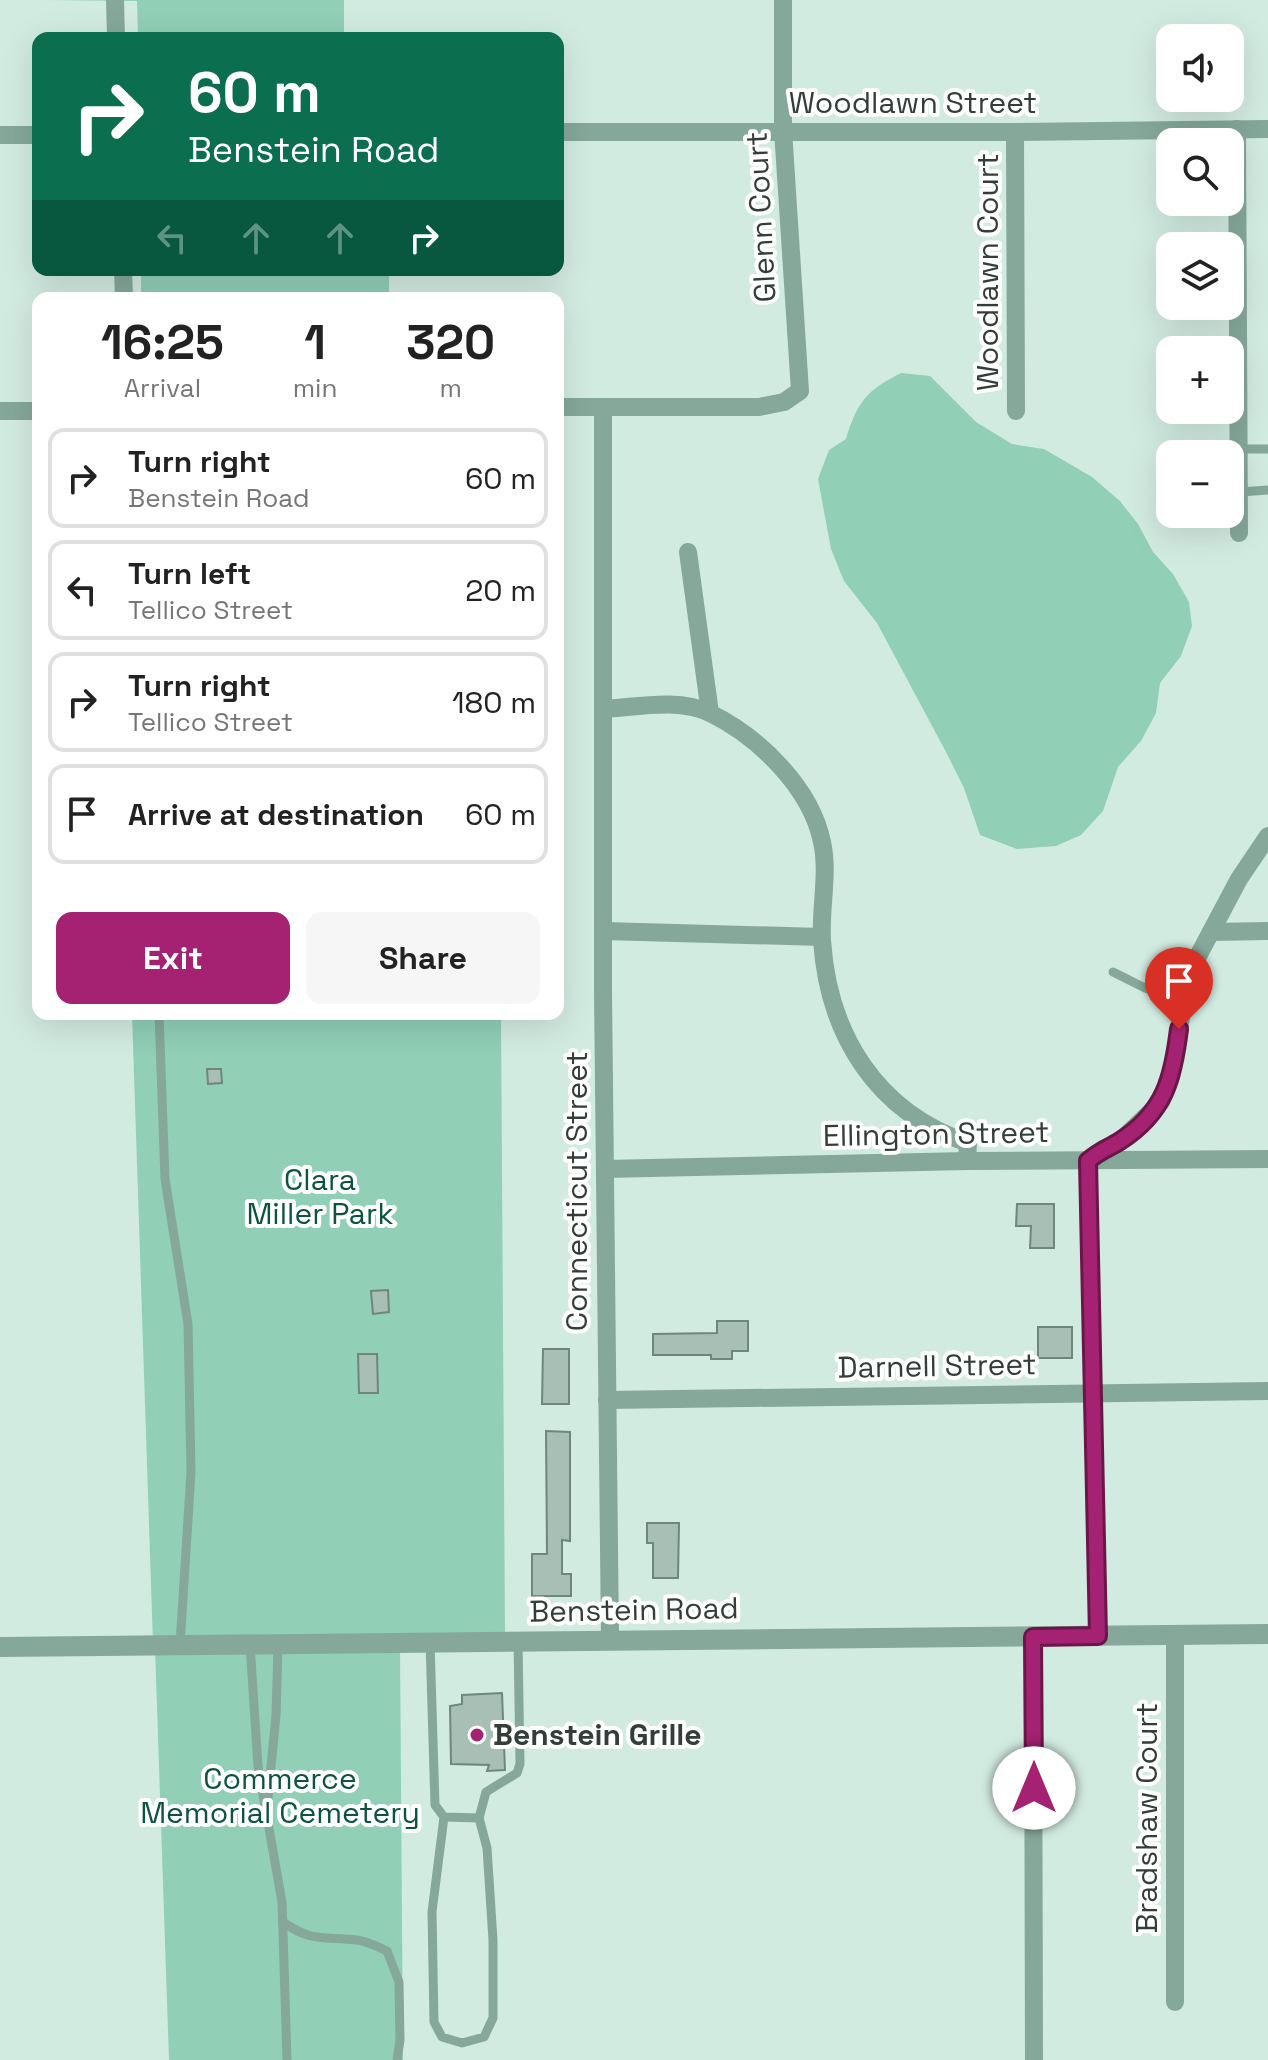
<!DOCTYPE html>
<meta charset="utf-8">
<style>
:root{--surface:#fff;--page:#f6f6f6;--text:#222;--muted:#767676;--line:#e0e0e0;--accent:#a42271}
body{margin:0;font-family:"Space Grotesk",sans-serif;background:var(--page);color:var(--text);height:100vh;display:flex;flex-direction:column;font-size:30px;white-space:nowrap}
*{box-sizing:border-box;margin:0}
p{font-size:26px;color:var(--muted)}
.icon{flex:none;width:44px;height:44px;fill:none;stroke:currentColor;stroke-width:2;stroke-linecap:round;stroke-linejoin:round}
.map{position:relative;flex:1;overflow:hidden}
.panel{position:absolute;left:32px;top:292px;width:532px;height:728px;display:flex;flex-direction:column;background:var(--surface);border-radius:16px;box-shadow:0 8px 32px #0002}
.panel>*{flex:none}
.banner{position:absolute;left:32px;top:32px;width:532px;height:244px;border-radius:16px;box-shadow:0 8px 32px #0002;background:#0b6e4f;color:#fff;overflow:hidden}
.buttons{position:absolute;left:1156px;top:24px;display:grid;gap:16px}
.buttons a{display:grid;place-items:center;width:88px;height:88px;border-radius:16px;background:var(--surface);box-shadow:0 8px 32px #0002;font-size:40px}
.pin{position:absolute;display:grid;place-items:center;width:68px;height:68px;color:#fff;margin:-82px -34px;border-radius:50% 50% 50% 0;rotate:-45deg;box-shadow:0 0 8px #0007}
.pin .icon{rotate:45deg}
.me{position:absolute;width:88px;margin:-44px;rotate:0deg;stroke-linejoin:round;filter:drop-shadow(0 0 6px #0008)}
.turn{display:flex;align-items:center;gap:28px;height:168px;padding:0 24px;font-size:36px}
.turn .icon{width:104px;height:104px;stroke-width:2.5}
.turn b{display:block;font-size:56px;line-height:68px}
.lanes{display:flex;align-items:center;height:76px;padding:0 24px;background:#0003;justify-content:center;gap:40px;direction:ltr}
.lanes .off{opacity:.35}
.eta{display:flex;justify-content:space-evenly;align-items:center;height:136px;text-align:center}
.eta b{font-size:48px;font-weight:600;line-height:56px}
.action{display:flex;gap:16px;margin-top:auto;padding:16px 24px}
.action a{flex:1;height:92px;border-radius:16px;background:var(--accent);color:#fff;font-size:32px;font-weight:600;line-height:92px;text-align:center}
.action a+a{background:var(--page);color:var(--text)}
ul{padding:0;list-style:none}
li{display:flex;align-items:center;gap:24px;height:100px;margin:0 16px 12px;padding:0 8px;border:4px solid var(--line);border-radius:16px}
li div{flex:1}
li b{display:block;font-size:30px}
li em{font-style:normal}
.map>svg:first-child{display:block}
</style>
<div class="map">
<svg width="1268" height="2060" viewBox="0 0 1268 2060">
<rect width="100%" height="100%" fill="#d2ebe1"/>
<g fill="#91cfb7">
<polygon points="47,0 344,0 344,38 138,38 137,1"/>
<rect x="141" y="270" width="248" height="28"/>
<path d="M901,373L930,376L976,422L1012,444L1044,449L1092,477L1120,501L1138,524L1153,552L1173,574L1189,602L1192,626L1181,656L1160,683L1156,713L1141,741L1118,767L1103,811L1081,835L1056,846L1017,849L980,835L964,788L946,752L877,623L844,581L831,549L818,479L829,450L846,439C857,402 867,390 901,373Z"/>
<polygon points="132,1014 501,1014 505,1637 153,1644"/>
<polygon points="400,1647 403,2060 169,2060 155,1648"/>
</g>
<g fill="#a7bfb5" stroke="#6f867d" stroke-width="2">
<polygon points="207,1069 221,1069 222,1083 208,1084"/>
<polygon points="1017,1204 1054,1204 1054,1248 1030,1248 1031,1226 1016,1226"/>
<polygon points="388,1290 389,1312 373,1314 371,1291"/>
<polygon points="717,1321 748,1321 748,1351 732,1351 732,1359 711,1359 711,1355 653,1355 653,1334 717,1333"/>
<rect x="1038" y="1327" width="34" height="31"/>
<polygon points="543,1349 569,1349 569,1404 542,1404"/>
<polygon points="358,1354 377,1354 378,1393 359,1393"/>
<polygon points="546,1431 570,1432 570,1541 562,1540 562,1574 571,1574 571,1596 532,1596 532,1554 547,1554"/>
<polygon points="647,1523 679,1523 678,1578 653,1578 653,1543 647,1543"/>
<polygon points="502,1693 505,1770 487,1771 489,1765 451,1764 450,1706 462,1704 462,1695"/>
</g>
<g fill="none" stroke-linecap="round" stroke-linejoin="round">
<g stroke="#85a89a" stroke-width="9">
<polyline points="1240,449 1268,449"/>
<polyline points="1240,492 1268,490"/>
<polyline points="1113,972 1145,988 1182,1001"/>
<polyline points="159,1014 165,1179 188,1324 191,1472 180,1645"/>
<polyline points="430,1642 435,1805 444,1817 479,1818 486,1792 517,1773 520,1764 518,1642"/>
<polyline points="250,1644 258,1766 282,1902 287,2060"/>
<polyline points="268,1798 276,1715 278,1645"/>
<polyline points="444,1817 432,1912 434,2022 442,2037 462,2043 484,2037 493,2018 493,1940 487,1848 479,1818"/>
<path d="M283,1922C312,1943 325,1936 357,1940C367,1941 378,1947 387,1951L399,1982L400,2040L397,2060"/>
</g>
<g stroke="#85a89a" stroke-width="18">
<polyline points="115,0 116,38"/>
<polyline points="1237,129 1239,533"/>
<polyline points="558,132 1015,132 1268,129"/>
<polyline points="1015,132 1016,411"/>
<polyline points="0,135 38,135"/>
<polyline points="123,270 124,298"/>
<polyline points="558,407 759,407 784,402 800,391 783,130 783,0"/>
<polyline points="603,407 603,991 610,1640"/>
<polyline points="0,411 38,411"/>
<path d="M688,552L710,713C759,737 811,788 822,842C829,873 820,908 822,940C828,1034 876,1112 968,1143L967,1161"/>
<path d="M604,709C638,707 679,698 710,713"/>
<polyline points="604,931 821,937"/>
<polyline points="1211,932 1268,931"/>
<polyline points="605,1169 967,1161 1268,1159"/>
<polyline points="607,1400 1268,1391"/>
<polyline points="1098,1636 1088,1161 1103,1149 1119,1142 1161,1102 1171,1077 1188,975 1239,879 1268,836"/>
<polyline points="1033,1637 1034,2060"/>
<polyline points="1175,2002 1175,1635"/>
</g>
<polyline stroke="#85a89a" stroke-width="20" points="0,1647 1268,1634"/>
</g>
<g fill="none" stroke-linecap="round" stroke-linejoin="round">
<g stroke="#6b1649" stroke-width="20">
<path id="route" d="M1034,1788L1033,1637L1098,1636L1088,1161C1099,1151 1109,1148 1120,1141C1165,1112 1173,1078 1179,1029"/>
</g>
<use href="#route" stroke="#a42271" stroke-width="14"/>
</g>
<circle fill="#a42271" stroke="#fff" stroke-width="3" cx="477" cy="1735" r="8"/>
<g text-anchor="middle" stroke-width="8" stroke-linejoin="round" paint-order="stroke">
<g font-size="30" fill="#333e39" stroke="#fff">
<text x="913" y="113">Woodlawn Street</text>
<text transform="translate(761 217) rotate(-93)" y="10">Glenn Court</text>
<text transform="translate(988 272) rotate(-90)" y="10">Woodlawn Court</text>
<text transform="translate(936 1134) rotate(-1)" y="10">Ellington Street</text>
<text transform="translate(577 1191) rotate(-90)" y="10">Connecticut Street</text>
<text transform="translate(937 1366) rotate(-1)" y="10">Darnell Street</text>
<text transform="translate(634 1610) rotate(-1)" y="10">Benstein Road</text>
<text transform="translate(1147 1818) rotate(-90)" y="10">Bradshaw Court</text>
</g>
<g font-size="30" fill="#0c5440" stroke="#fff">
<text x="320" y="1190">Clara<tspan x="320" dy="34">Miller Park</tspan></text>
<text x="280" y="1789">Commerce<tspan x="280" dy="34">Memorial Cemetery</tspan></text>
</g>
<g font-size="30" font-weight="bold" fill="#333e39" stroke="#fff" text-anchor="start">
<text x="493" y="1745">Benstein Grille</text>
</g>
</g>
</svg>
<div class="buttons">
<a><svg class="icon" aria-label="sound" viewBox="0 0 24 24"><path d="M4 9h4l5-4v14l-5-4H4zM17 9q2 3 0 6"/></svg></a>
<a><svg class="icon" aria-label="search" viewBox="0 0 24 24"><circle cx="10" cy="10" r="6"/><path d="M15 15l6 6"/></svg></a>
<a><svg class="icon" aria-label="layers" viewBox="0 0 24 24"><path d="M12 4l9 5-9 5-9-5zM3 14l9 5 9-5"/></svg></a>
<a>+</a>
<a>−</a>
</div>
<div class="pin" style="left:1179px;top:1029px;background:#d93025"><svg class="icon" aria-label="arrive" viewBox="0 0 24 24"><path d="M6 21V4h12l-3 4 3 4H6"/></svg></div>
<svg class="me" style="left:1034px;top:1788px" viewBox="-20 -20 40 40"><circle r="19" fill="#fff"/><path d="M0-13L10 11 0 6-10 11z" fill="#a42271"/></svg>
<div class="banner">
<div class="turn"><svg class="icon" aria-label="right" viewBox="0 0 24 24"><path d="M7 20v-9h11M14 6l5 5-5 5"/></svg><div><b>60 m</b>Benstein Road</div></div>
<div class="lanes"><svg class="icon off" aria-label="left" viewBox="0 0 24 24"><path d="M17 20v-9H6M10 6l-5 5 5 5"/></svg><svg class="icon off" aria-label="ahead" viewBox="0 0 24 24"><path d="M12 20V5M6 11l6-6 6 6"/></svg><svg class="icon off" aria-label="ahead" viewBox="0 0 24 24"><path d="M12 20V5M6 11l6-6 6 6"/></svg><svg class="icon" aria-label="right" viewBox="0 0 24 24"><path d="M7 20v-9h11M14 6l5 5-5 5"/></svg></div>
</div>
<section class="panel">
<div class="eta">
<div><b>16:25</b><p>Arrival</p></div>
<div><b>1</b><p>min</p></div>
<div><b>320</b><p>m</p></div>
</div>
<ul>
<li><svg class="icon" aria-label="right" viewBox="0 0 24 24"><path d="M7 20v-9h11M14 6l5 5-5 5"/></svg><div><b>Turn right</b><p>Benstein Road</p></div><em>60 m</em></li>
<li><svg class="icon" aria-label="left" viewBox="0 0 24 24"><path d="M17 20v-9H6M10 6l-5 5 5 5"/></svg><div><b>Turn left</b><p>Tellico Street</p></div><em>20 m</em></li>
<li><svg class="icon" aria-label="right" viewBox="0 0 24 24"><path d="M7 20v-9h11M14 6l5 5-5 5"/></svg><div><b>Turn right</b><p>Tellico Street</p></div><em>180 m</em></li>
<li><svg class="icon" aria-label="arrive" viewBox="0 0 24 24"><path d="M6 21V4h12l-3 4 3 4H6"/></svg><div><b>Arrive at destination</b></div><em>60 m</em></li>
</ul>
<div class="action"><a>Exit</a><a>Share</a></div>
</section>
</div>
